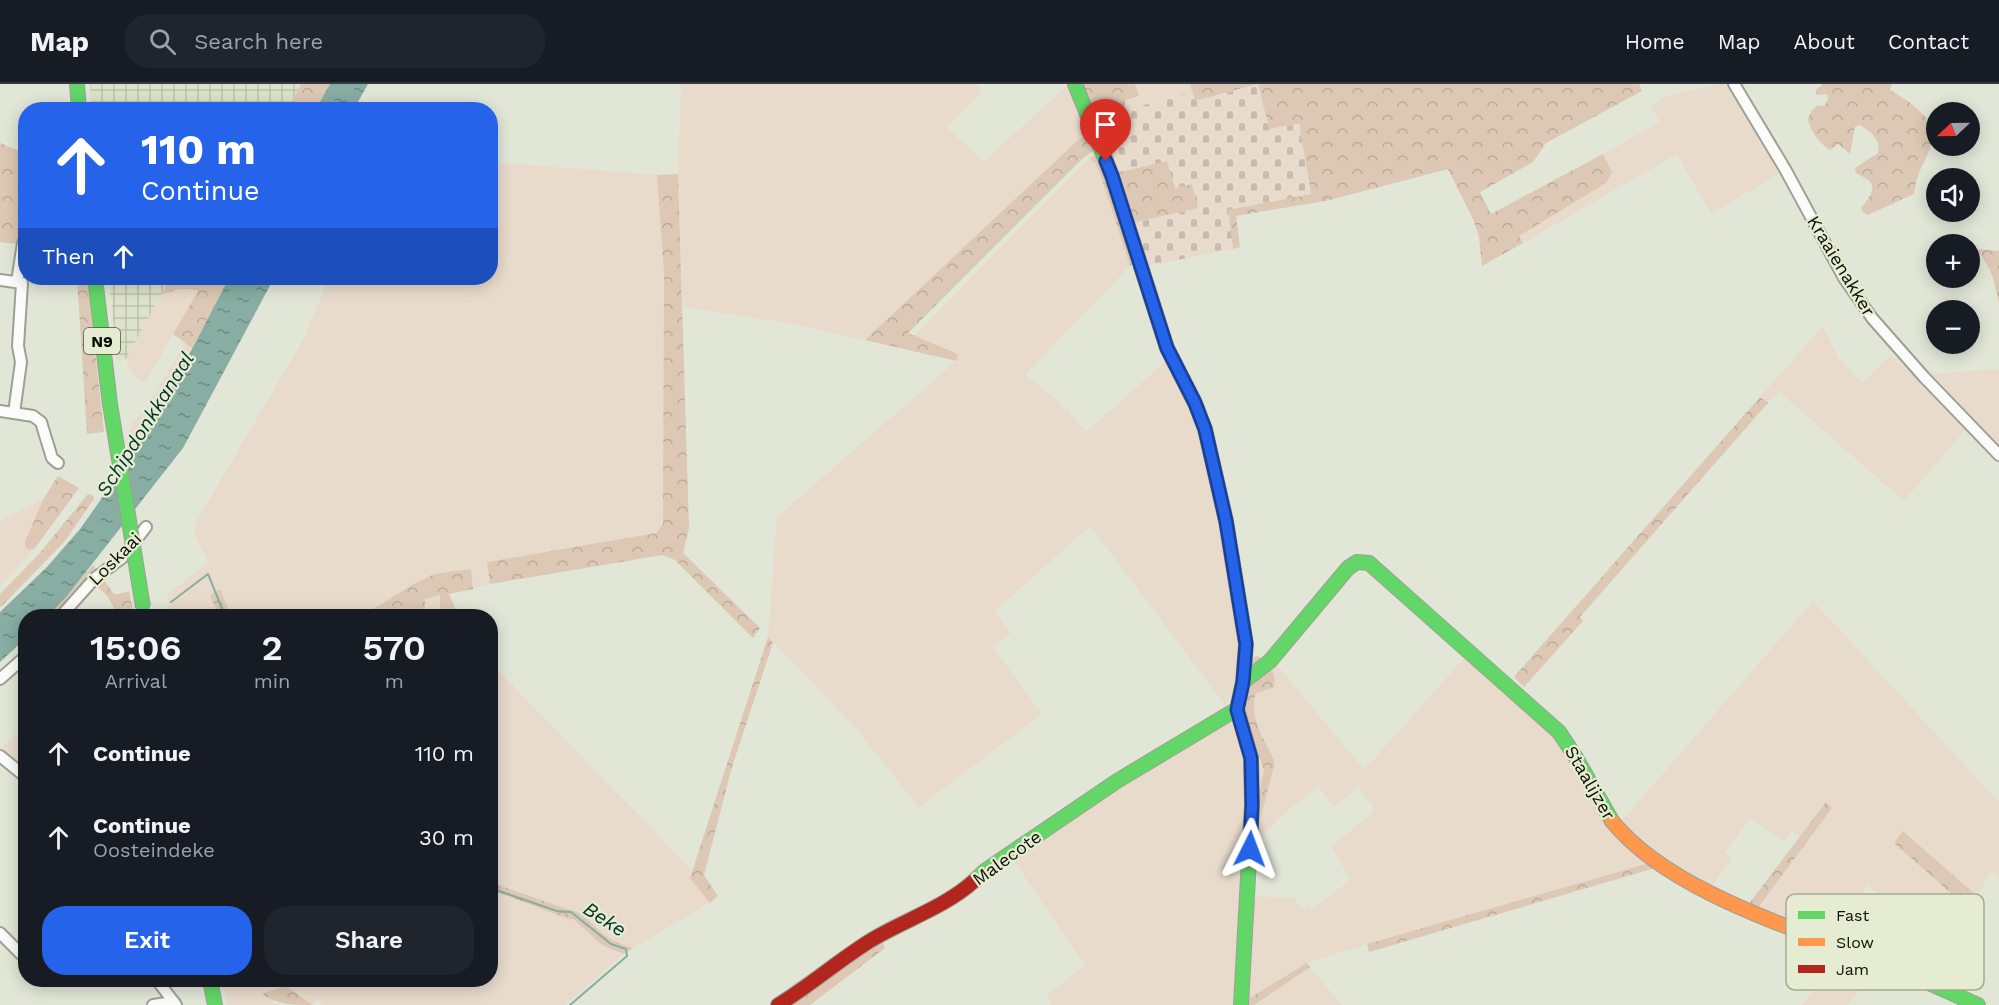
<!DOCTYPE html>
<meta charset="utf-8">
<style>
:root{--surface:#171b24;--page:#20242c;--text:#f1f3f6;--muted:#9ea1a6;--line:#363941;--accent:#2563eb}
body{margin:0;font-family:"Work Sans",sans-serif;background:var(--page);color:var(--text);height:100vh;display:flex;flex-direction:column;font-size:22px;white-space:nowrap}
*{box-sizing:border-box;margin:0}
p{font-size:20px;color:var(--muted)}
.icon{flex:none;width:33px;height:33px;fill:none;stroke:currentColor;stroke-width:2;stroke-linecap:round;stroke-linejoin:round}
.map{position:relative;flex:1;overflow:hidden}
.sheet{position:absolute;left:18px;top:525px;width:480px;height:378px;display:flex;flex-direction:column;background:var(--surface);border-radius:24px;box-shadow:0 3px 15px #0003}
.sheet>*{flex:none}
.top-card{position:absolute;left:18px;top:18px;width:480px;height:183px;border-radius:24px;box-shadow:0 3px 15px #0003;background:#2563eb;color:#fff;overflow:hidden}
.needle{width:39px;rotate:248deg}
.fabs{position:absolute;left:1926px;top:18px;display:grid;gap:12px}
.fabs a{display:grid;place-items:center;width:54px;height:54px;border-radius:50%;background:var(--surface);box-shadow:0 3px 15px #0003;font-size:30px}
.pin{position:absolute;display:grid;place-items:center;width:51px;height:51px;color:#fff;margin:-62px -26px;border-radius:50% 50% 50% 0;rotate:-45deg;box-shadow:0 0 6px #0007}
.pin .icon{rotate:45deg}
.me{position:absolute;width:66px;margin:-33px;rotate:3deg;stroke-linejoin:round;filter:drop-shadow(0 0 4px #0008)}
.turn{display:flex;align-items:center;gap:21px;height:126px;padding:0 24px;font-size:27px}
.turn .icon{width:78px;height:78px;stroke-width:2.5}
.turn b{display:block;font-size:42px;line-height:51px}
.then{display:flex;align-items:center;height:57px;padding:0 24px;background:#0003;gap:12px;font-size:22px}
.eta{display:flex;justify-content:space-evenly;align-items:center;height:102px;text-align:center}
.eta b{font-size:36px;font-weight:600;line-height:42px}
.button{display:flex;gap:12px;margin-top:auto;padding:12px 24px}
.button a{flex:1;height:69px;border-radius:24px;background:var(--accent);color:#fff;font-size:24px;font-weight:600;line-height:69px;text-align:center}
.button a+a{background:var(--page);color:var(--text)}
ul{padding:0;list-style:none}
li{display:flex;align-items:center;gap:18px;height:84px;padding:0 24px}
li div{flex:1}
li b{display:block;font-size:22px}
li em{font-style:normal}
header{display:flex;align-items:center;gap:36px;box-sizing:border-box;height:84px;padding:0 30px;background:var(--surface);border-bottom:2px solid var(--line)}
header strong{font-size:28px}
nav{display:flex;gap:33px;margin-inline-start:auto;font-size:21px}
.search{width:420px;height:54px;background:var(--page);display:flex;align-items:center;gap:15px;box-sizing:border-box;padding:0 21px;border-radius:24px;color:var(--muted);font-size:22px}
.map>svg:first-child{display:block}
</style>
<header>
<strong>Map</strong>
<div class="search"><svg class="icon" aria-label="search" viewBox="0 0 24 24"><circle cx="10" cy="10" r="6"/><path d="M15 15l6 6"/></svg>Search here</div>
<nav><a>Home</a><a>Map</a><a>About</a><a>Contact</a></nav>
</header>
<div class="map">
<svg width="1999" height="921" viewBox="0 0 1999 921">
<defs>
<pattern id="industrial-grid" width="8" height="8" patternUnits="userSpaceOnUse" patternTransform="scale(1.5)"><rect width="8" height="8" fill="#dde3ca"/><path d="M0 4h8M4 0v8" fill="none" stroke="#bcc2ac"/></pattern>
<pattern id="forest-crowns" width="20" height="18" patternUnits="userSpaceOnUse" patternTransform="scale(1.5)"><rect width="20" height="18" fill="#dcc8b4"/><path d="M2 6a3 3 0 1 1 6 0M12 15a3 3 0 1 1 6 0" fill="none" stroke="#bcab99"/></pattern>
<pattern id="cemetery-stones" width="16" height="16" patternUnits="userSpaceOnUse" patternTransform="scale(1.5)"><rect width="16" height="16" fill="#e8dbcc"/><path d="M2 7V4a2 2 0 0 1 4 0v3zM10 15v-3a2 2 0 0 1 4 0v3z" fill="#c6bbae"/></pattern>
<pattern id="water-ripples" width="26" height="14" patternUnits="userSpaceOnUse" patternTransform="scale(1.5)"><rect width="26" height="14" fill="#88ada3"/><path d="M2 4q2-2 4 0t4 0M15 11q2-2 4 0t4 0" fill="none" stroke="#6e8b83"/></pattern>
</defs>
<rect width="100%" height="100%" fill="#e2e6d7"/>
<g fill="url(#industrial-grid)">
<polygon points="90,0 301,0 288,26 92,25"/>
<polygon points="109,194 170,194 126,275 117,278"/>
</g>
<g fill="#e8dbcc">
<polygon points="681,0 977,0 982,8 946,43 984,77 1069,0 1088,51 1079,55 865,256 788,239 683,223 678,90"/>
<polygon points="1135,0 1160,0 1164,15 1141,22"/>
<polygon points="1166,0 1190,0 1192,7 1170,14"/>
<polygon points="1720,0 1728,0 1780,89 1711,130 1677,70 1523,159 1519,152 1606,99 1612,88 1603,70 1660,38 1651,23 1664,13"/>
<polygon points="1089,74 1095,79 1100,90 1130,182 1025,291 1054,313 1064,326 1067,324 1086,348 1167,276 1199,342 1218,424 1241,560 1235,600 1226,622 1090,442 995,527 1011,549 993,563 1042,630 919,723 854,642 768,553 777,433 956,277 958,269 914,252"/>
<polygon points="491,78 657,91 664,190 663,440 656,449 487,478 490,500 473,505 470,485 410,502 362,532 231,532 219,505 210,511 219,532 170,532 167,510 208,479 195,450 195,440 303,256 329,194 490,194"/>
<path d="M190,204L198,207L145,299C133,293 130,288 126,275L161,211L177,205Z"/>
<polygon points="1823,242 1839,275 1862,299 1891,271 1967,344 1904,417 1779,308 1768,319 1760,313"/>
<polygon points="185,259 192,264 159,328 130,374 126,353 134,338 149,320"/>
<polygon points="1999,285 1999,361 1930,290"/>
<polygon points="44,414 29,466 35,464 0,502 0,437"/>
<polygon points="440,511 440,526 444,532 419,532 425,526 425,515"/>
<polygon points="1813,517 1999,718 1999,793 1991,788 1977,812 1904,747 1894,759 1962,819 1932,858 1902,833 1869,867 1855,860 1890,821 1868,801 1826,849 1757,825 1832,724 1826,719 1800,753 1792,747 1784,758 1750,734 1725,768 1732,774 1710,805 1692,798 1619,740"/>
<path d="M1467,571L1563,662L1598,726L1614,750L1649,779L1367,860L1307,879L1248,915L1255,818L1251,817V812L1294,814L1303,825L1307,821L1311,825L1351,796L1331,763L1375,726L1358,703L1334,723L1318,703L1275,737L1277,739L1259,752L1257,750L1258,744L1274,682V676C1264,655 1248,632 1256,609L1269,605V582L1274,577L1364,686Z"/>
<path d="M490,578L692,786L690,794L710,819L633,864C624,861 614,858 606,853C590,841 587,829 567,825L491,798Z"/>
<polygon points="1229,636 1235,638 1246,673 1247,705 1233,921 1052,921 1046,911 1085,882 1012,774 1118,702"/>
<polygon points="1246,641 1264,686 1259,708 1255,740"/>
<polygon points="25,643 25,688 0,667 0,664"/>
<polygon points="491,806 566,834 573,835 602,861 624,870 565,921 323,921 317,916 313,921 286,902 271,919 282,921 227,921 223,903 230,902 229,896 490,896"/>
<polygon points="1847,869 1879,883 1847,921 1802,921"/>
<polygon points="1310,883 1342,921 1254,921"/>
</g>
<g fill="url(#forest-crowns)">
<polygon points="301,0 330,0 316,25 288,26"/>
<polygon points="1081,0 1135,0 1139,12 1116,19 1121,39 1098,46"/>
<polygon points="1190,0 1258,0 1195,17"/>
<polygon points="1258,0 1639,0 1642,7 1546,59 1533,78 1480,108 1491,130 1603,70 1612,88 1606,99 1519,152 1523,159 1482,182 1479,153 1473,135 1448,85 1330,116 1236,132 1240,163 1233,165 1227,126 1311,110 1299,40 1269,45"/>
<path d="M1823,0H1892L1890,6C1904,14 1936,34 1933,52C1932,65 1922,80 1918,92C1916,98 1915,104 1914,110L1868,131L1863,128L1861,124C1868,115 1880,102 1865,94C1862,92 1859,91 1856,89L1855,84L1878,69C1881,55 1871,48 1860,41L1855,43L1850,70L1838,60L1830,66C1819,59 1812,49 1808,36C1810,27 1815,20 1824,22L1828,15L1827,10L1816,11V6Z"/>
<polygon points="1088,51 1096,65 1083,74 908,249 958,270 956,277 865,256 1079,55"/>
<polygon points="0,59 25,69 25,161 0,158"/>
<polygon points="1098,71 1135,178 1130,182 1100,90 1095,79 1089,74"/>
<polygon points="1167,76 1175,103 1192,100 1199,124 1132,139 1116,89"/>
<polygon points="678,90 689,444 683,469 760,544 753,554 675,476 662,471 490,500 487,478 656,449 663,440 664,190 657,91"/>
<path d="M1976,165L1999,167V220C1994,195 1992,185 1976,165Z"/>
<polygon points="77,194 87,194 104,348 87,350"/>
<path d="M170,194H229L192,264L173,250L198,207C185,202 174,206 161,211Z"/>
<polygon points="1760,313 1768,319 1580,533 1583,537 1524,603 1514,593"/>
<polygon points="58,392 79,404 35,464 29,466 25,463 25,458 44,414"/>
<polygon points="88,410 92,411 94,415 65,457 0,524 0,510 39,470"/>
<path d="M93,481L114,510H119L129,507L134,532H116C113,518 107,509 94,501L69,532H48Z"/>
<polygon points="471,485 473,505 449,510 458,532 444,532 440,526 440,511 425,515 425,526 419,532 362,532 410,502 434,490"/>
<polygon points="220,505 231,532 219,532 210,511"/>
<polygon points="768,553 773,559 732,683 704,791 718,812 710,819 690,794"/>
<path d="M1258,572C1268,582 1278,587 1274,603L1256,609C1248,632 1264,655 1274,676V682L1258,744L1257,750L1262,759L1256,772L1254,771L1259,708L1264,686L1243,628V615L1252,578L1254,573Z"/>
<polygon points="1826,718 1832,724 1757,825 1748,821"/>
<polygon points="1903,747 1977,812 1935,860 1932,858 1962,819 1894,759"/>
<polygon points="1649,779 1655,784 1369,868 1367,860"/>
<path d="M490,798L567,825C587,829 590,841 606,852C614,858 624,861 633,864L624,870L602,861L573,835L566,834L491,806Z"/>
<polygon points="1251,817 1255,817 1248,915 1307,879 1310,883 1254,921 1244,921"/>
<polygon points="882,856 885,864 810,921 793,921 791,918"/>
<path d="M286,902L313,921C294,921 277,921 262,910Z"/>
</g>
<polygon fill="url(#cemetery-stones)" points="1160,0 1166,0 1170,14 1192,7 1196,17 1258,0 1269,45 1299,40 1311,110 1228,126 1233,165 1148,182 1135,139 1198,124 1192,100 1175,104 1167,77 1116,89 1098,46 1121,39 1116,19 1139,12 1141,22 1164,15"/>
<g fill="url(#water-ripples)">
<polygon points="330,0 368,0 354,25 316,25"/>
<polygon points="229,194 274,194 183,364 67,512 48,532 26,532 25,555 0,578 0,528 47,483 80,445 133,370 159,328"/>
</g>
<g fill="none" stroke-linecap="round" stroke-linejoin="round">
<g stroke="#88ada3" stroke-width="2">
<polyline points="171,518 208,490 225,532"/>
<polyline points="490,804 557,827 571,828 611,860 626,865 627,872 570,921"/>
</g>
<g stroke="#9da094" stroke-width="14">
<g id="street">
<polyline points="1734,0 1785,85 1844,194 1872,234 1924,293 1999,371"/>
<polyline points="0,196 22,199 18,262 21,278 14,329"/>
<polyline points="17,198 23,159"/>
<polyline points="0,327 33,332 41,338 52,374 58,379"/>
<polyline points="61,532 95,494 122,474 146,443"/>
<polyline points="0,595 26,572"/>
<polyline points="0,672 26,693"/>
<polyline points="0,849 21,870 26,865"/>
<polyline points="157,896 176,921"/>
<polyline points="153,921 174,918"/>
</g>
</g>
<g stroke="#9da094" stroke-width="16">
<g id="fast">
<polyline points="77,0 79,26"/>
<polyline points="1075,0 1112,92 1167,264 1195,319 1205,345 1226,437 1232,474"/>
<polyline points="95,194 110,320"/>
<polyline points="1243,598 1270,577 1348,484 1357,478 1369,479 1559,648 1575,672 1612,737"/>
<polyline points="974,797 986,786 1117,697 1237,625"/>
<polyline points="1900,886 1978,921"/>
<polyline points="210,896 215,921"/>
<polyline points="1241,921 1252,720 1251,674 1243,646"/>
</g>
</g>
<g stroke="#9da094" stroke-width="16">
<path id="slow" d="M1612,737C1672,812 1812,849 1900,886"/>
</g>
<g stroke="#9da094" stroke-width="16">
<g id="jam">
<polyline points="1232,474 1246,560 1243,598 1237,625 1243,646"/>
<path d="M778,921C811,901 840,875 873,855C907,835 945,823 974,797"/>
</g>
</g>
<use href="#street" stroke="#fbfbf9" stroke-width="10"/>
<use href="#fast" stroke="#63d668" stroke-width="14"/>
<use href="#slow" stroke="#ff974d" stroke-width="14"/>
<use href="#jam" stroke="#b3261e" stroke-width="14"/>
<g stroke="#9da094" stroke-width="16" stroke-linecap="butt">
<polyline id="fast-bridge" points="110,320 143,523"/>
</g>
<use href="#fast-bridge" stroke="#63d668" stroke-width="14"/>
</g>
<g fill="none" stroke-linecap="round" stroke-linejoin="round">
<g stroke="#184099" stroke-width="15">
<polyline id="route" points="1106,77 1112,92 1167,264 1195,319 1205,345 1226,437 1246,560 1243,598 1237,626 1251,674 1252,720 1250,765"/>
</g>
<use href="#route" stroke="#2563eb" stroke-width="10"/>
</g>
<g text-anchor="middle" stroke-width="4.5" stroke-linejoin="round" paint-order="stroke">
<rect fill="#e6ecd1" stroke="#4d5142" stroke-width="1.5" x="84" y="244" width="36" height="26" rx="4.5"/>
<g font-size="16" font-weight="bold" fill="#0c0e05">
<text x="102" y="263">N9</text>
</g>
<g font-size="18" fill="#0c0e05" stroke="#e6ecd1">
<text transform="translate(1841 182) rotate(59)" y="6">Kraaienakker</text>
<text transform="translate(115 475) rotate(-45)" y="6">Loskaai</text>
<text transform="translate(1590 699) rotate(60)" y="6">Staalijzer</text>
<text transform="translate(1007 774) rotate(-36)" y="6">Malecote</text>
</g>
<g font-size="20" font-style="italic" fill="#00322c" stroke="#e6ecd1">
<text transform="translate(145 340) rotate(-58)" y="7">Schipdonkkanaal</text>
<text transform="translate(605 835) rotate(33)" y="7">Beke</text>
</g>
</g>
<rect x="1786" y="810" width="198" height="96" rx="9" fill="#e6ecd1" stroke="#a5a994" stroke-width="1.5"/>
<rect x="1798" y="827" width="27" height="8" fill="#63d668"/>
<rect x="1798" y="854" width="27" height="8" fill="#ff974d"/>
<rect x="1798" y="881" width="27" height="8" fill="#b3261e"/>
<g font-size="16" fill="#0c0e05">
<text x="1836" y="837">Fast</text>
<text x="1836" y="864">Slow</text>
<text x="1836" y="891">Jam</text>
</g>
</svg>
<div class="fabs">
<a><svg class="needle" viewBox="-14 -14 28 28"><path d="M0-13l5 13h-10z" fill="#e53935"/><path d="M0 13l5-13h-10z" fill="#9ea1a6"/></svg></a>
<a><svg class="icon" aria-label="sound" viewBox="0 0 24 24"><path d="M4 9h4l5-4v14l-5-4H4zM17 9q2 3 0 6"/></svg></a>
<a>+</a>
<a>−</a>
</div>
<div class="pin" style="left:1106px;top:77px;background:#d93025"><svg class="icon" aria-label="arrive" viewBox="0 0 24 24"><path d="M6 21V4h12l-3 4 3 4H6"/></svg></div>
<svg class="me" style="left:1250px;top:765px" viewBox="-20 -20 40 40"><path d="M0-17L14 15 0 8-14 15z" fill="#2563eb" stroke="#fff" stroke-width="4"/></svg>
<div class="top-card">
<div class="turn"><svg class="icon" aria-label="ahead" viewBox="0 0 24 24"><path d="M12 20V5M6 11l6-6 6 6"/></svg><div><b>110 m</b>Continue</div></div>
<div class="then">Then<svg class="icon" aria-label="ahead" viewBox="0 0 24 24"><path d="M12 20V5M6 11l6-6 6 6"/></svg></div>
</div>
<section class="sheet">
<div class="eta">
<div><b>15:06</b><p>Arrival</p></div>
<div><b>2</b><p>min</p></div>
<div><b>570</b><p>m</p></div>
</div>
<ul>
<li><svg class="icon" aria-label="ahead" viewBox="0 0 24 24"><path d="M12 20V5M6 11l6-6 6 6"/></svg><div><b>Continue</b></div><em>110 m</em></li>
<li><svg class="icon" aria-label="ahead" viewBox="0 0 24 24"><path d="M12 20V5M6 11l6-6 6 6"/></svg><div><b>Continue</b><p>Oosteindeke</p></div><em>30 m</em></li>
</ul>
<div class="button"><a>Exit</a><a>Share</a></div>
</section>
</div>
